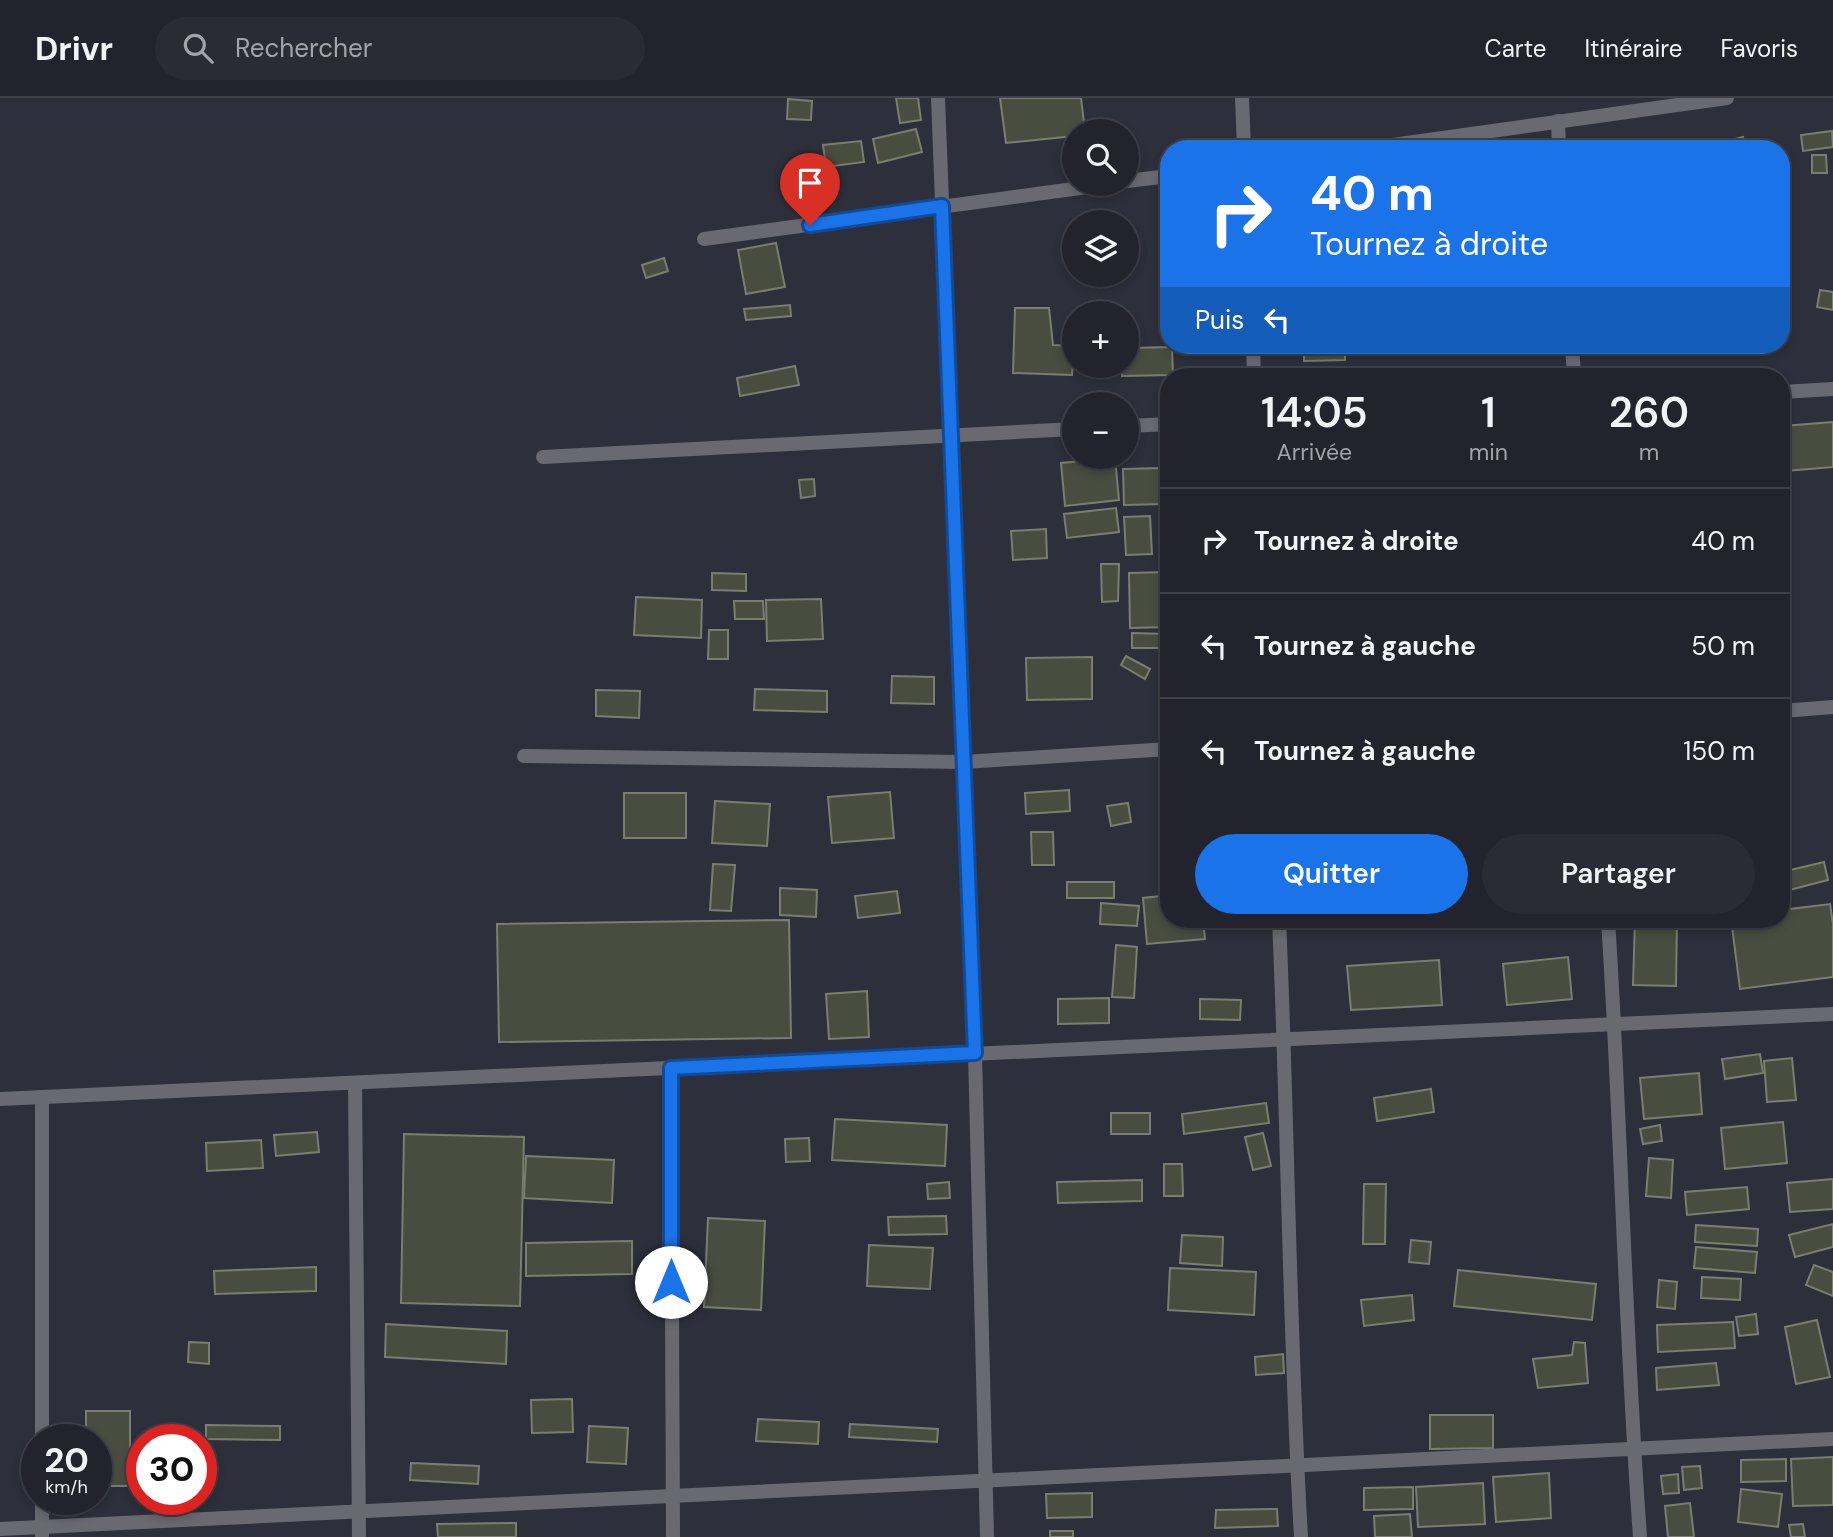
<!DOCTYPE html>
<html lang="fr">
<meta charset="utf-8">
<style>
:root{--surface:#22232c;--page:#2a2b34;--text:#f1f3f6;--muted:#a2a4a9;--line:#3f4048;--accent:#1a73e8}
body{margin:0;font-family:"DM Sans",sans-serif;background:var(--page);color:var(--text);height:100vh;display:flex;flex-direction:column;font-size:26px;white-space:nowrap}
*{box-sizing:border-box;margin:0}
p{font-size:23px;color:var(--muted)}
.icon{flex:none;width:38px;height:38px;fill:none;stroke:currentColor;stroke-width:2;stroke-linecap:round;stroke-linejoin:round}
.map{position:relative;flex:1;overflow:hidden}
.side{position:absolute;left:1160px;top:270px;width:630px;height:560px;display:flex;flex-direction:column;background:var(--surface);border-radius:28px;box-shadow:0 4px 10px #0003,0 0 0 2px var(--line)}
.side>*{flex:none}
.top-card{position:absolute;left:1160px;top:42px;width:630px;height:214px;border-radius:28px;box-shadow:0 4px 10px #0003,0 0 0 2px var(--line);background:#1a73e8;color:#fff;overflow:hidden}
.tools{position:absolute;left:1062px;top:21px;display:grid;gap:14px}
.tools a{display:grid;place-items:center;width:77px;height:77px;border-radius:50%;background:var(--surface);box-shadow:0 4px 10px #0003,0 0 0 2px var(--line);font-size:35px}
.speed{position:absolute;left:21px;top:1326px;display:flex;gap:14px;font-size:35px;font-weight:700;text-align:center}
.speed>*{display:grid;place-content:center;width:91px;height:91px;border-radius:50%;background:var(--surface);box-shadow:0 4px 10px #0003,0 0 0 2px var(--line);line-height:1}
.speed small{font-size:18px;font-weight:400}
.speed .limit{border:10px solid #d22;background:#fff;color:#111}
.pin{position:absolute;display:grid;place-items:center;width:60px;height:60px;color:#fff;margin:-72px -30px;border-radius:50% 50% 50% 0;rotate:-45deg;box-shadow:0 0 7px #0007}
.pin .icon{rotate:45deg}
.me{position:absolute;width:77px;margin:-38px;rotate:0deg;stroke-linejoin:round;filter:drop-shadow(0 0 5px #0008)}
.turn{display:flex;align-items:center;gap:24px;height:147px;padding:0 35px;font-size:32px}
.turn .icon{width:91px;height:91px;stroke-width:2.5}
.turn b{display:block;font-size:49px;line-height:60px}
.then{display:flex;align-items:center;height:66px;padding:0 35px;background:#0003;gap:14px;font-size:26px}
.eta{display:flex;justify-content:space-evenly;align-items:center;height:119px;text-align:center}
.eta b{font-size:42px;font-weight:600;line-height:49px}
.button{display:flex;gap:14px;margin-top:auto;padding:14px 35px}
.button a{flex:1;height:80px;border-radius:42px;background:var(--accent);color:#fff;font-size:28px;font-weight:600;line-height:80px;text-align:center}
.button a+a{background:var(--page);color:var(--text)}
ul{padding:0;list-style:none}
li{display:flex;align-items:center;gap:21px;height:105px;padding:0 35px;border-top:2px solid var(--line)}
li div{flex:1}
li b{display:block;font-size:26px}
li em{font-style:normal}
header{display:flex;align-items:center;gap:42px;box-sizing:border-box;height:98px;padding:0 35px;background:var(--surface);border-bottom:2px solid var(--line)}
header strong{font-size:33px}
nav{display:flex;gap:38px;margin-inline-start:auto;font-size:24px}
.search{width:490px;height:63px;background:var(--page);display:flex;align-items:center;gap:18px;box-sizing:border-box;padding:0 24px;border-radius:38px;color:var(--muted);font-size:26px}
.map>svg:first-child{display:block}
</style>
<header>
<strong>Drivr</strong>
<div class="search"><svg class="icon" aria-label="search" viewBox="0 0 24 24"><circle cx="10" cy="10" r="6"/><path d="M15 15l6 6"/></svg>Rechercher</div>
<nav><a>Carte</a><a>Itinéraire</a><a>Favoris</a></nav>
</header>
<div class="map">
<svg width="1833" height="1439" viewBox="0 0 1833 1439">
<rect width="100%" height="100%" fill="#2d2f3a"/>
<g fill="#494d40" stroke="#7a7e70" stroke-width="2">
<polygon points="896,0 918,0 921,22 900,25"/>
<polygon points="1000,0 1081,0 1085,33 1074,33 1074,38 1006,45"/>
<polygon points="788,1 812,3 811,22 787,21"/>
<polygon points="916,31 922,54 878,65 873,41"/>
<polygon points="1832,33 1833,49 1803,53 1801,37"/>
<polygon points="1743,39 1746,51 1716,51 1715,46"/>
<polygon points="861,43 864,64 826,69 823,47"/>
<polygon points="1812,57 1826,57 1827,75 1812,75"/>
<polygon points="776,145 785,189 746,196 738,152"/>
<polygon points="664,160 668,173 646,180 642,167"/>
<polygon points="1820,192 1833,194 1833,212 1817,209"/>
<polygon points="790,207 791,218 746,222 744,211"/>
<polygon points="1015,210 1049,210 1053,247 1074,248 1072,277 1013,275"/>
<polygon points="1304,247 1345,247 1345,262 1304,263"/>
<polygon points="1490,247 1533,247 1533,250 1490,253"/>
<polygon points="1172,249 1173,277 1122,278 1122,268 1127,268 1127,250"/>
<polygon points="795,268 799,287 740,298 737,280"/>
<polygon points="1833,324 1833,369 1786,373 1783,328"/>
<polygon points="1115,360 1119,402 1065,408 1061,365"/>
<polygon points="1161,370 1163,406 1124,407 1123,371"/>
<polygon points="814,381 815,398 801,400 799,382"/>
<polygon points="1116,410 1119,434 1067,440 1064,416"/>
<polygon points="1150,418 1152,456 1126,457 1124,419"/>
<polygon points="1046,431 1047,460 1013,462 1011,433"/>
<polygon points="1101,466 1119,466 1118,503 1102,504"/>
<polygon points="1169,474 1169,529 1130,530 1129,475"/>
<polygon points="712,475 746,476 746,493 712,492"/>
<polygon points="636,499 702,502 701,540 634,537"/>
<polygon points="821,501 823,541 767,543 766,502"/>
<polygon points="734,503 763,503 764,521 735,521"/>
<polygon points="709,532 728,532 728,561 708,561"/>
<polygon points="1132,535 1167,536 1167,550 1132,550"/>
<polygon points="1126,558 1150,571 1145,581 1121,567"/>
<polygon points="1092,559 1092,601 1027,602 1026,560"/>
<polygon points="892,578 934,579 934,606 891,605"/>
<polygon points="755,591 827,593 827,614 754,612"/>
<polygon points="596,592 640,593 639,620 596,618"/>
<polygon points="1069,692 1070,713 1026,716 1025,695"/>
<polygon points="890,694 894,740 832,745 828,699"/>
<rect x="624" y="695" width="62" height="45"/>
<polygon points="715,703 770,706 767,748 712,745"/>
<polygon points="1128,705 1131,724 1111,728 1107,708"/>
<polygon points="1031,734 1053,734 1054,767 1032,767"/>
<polygon points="1824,764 1828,782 1782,794 1782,774"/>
<polygon points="713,766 735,767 731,813 710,812"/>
<rect x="1067" y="784" width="47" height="16"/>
<polygon points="780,790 817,792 816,819 780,817"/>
<polygon points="897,793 900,815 858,820 855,798"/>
<polygon points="1169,797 1169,821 1203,821 1205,841 1147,846 1143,800"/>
<polygon points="1101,805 1139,808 1137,828 1100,826"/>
<polygon points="1830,806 1833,826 1833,879 1740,891 1731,821 1782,821 1782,812"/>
<polygon points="1635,821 1677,821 1676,888 1633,887"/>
<polygon points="789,822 791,940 499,944 497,826"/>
<polygon points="1116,847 1137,849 1134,900 1112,899"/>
<polygon points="1568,859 1572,901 1507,907 1503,866"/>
<polygon points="1439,862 1442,907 1351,912 1347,868"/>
<polygon points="867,893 869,939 829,941 826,896"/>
<polygon points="1109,900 1109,925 1058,926 1058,901"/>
<polygon points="1200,901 1241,902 1240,922 1200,921"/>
<polygon points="1760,956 1763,975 1725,981 1722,961"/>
<polygon points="1792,960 1796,1002 1767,1004 1764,963"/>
<polygon points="1699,975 1702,1016 1644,1021 1640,980"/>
<polygon points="1431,991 1434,1014 1377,1023 1374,1000"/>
<polygon points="1266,1005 1269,1025 1184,1036 1182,1016"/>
<rect x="1111" y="1015" width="39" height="21"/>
<polygon points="835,1021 947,1027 945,1068 832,1062"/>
<polygon points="1783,1024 1787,1065 1725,1071 1721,1030"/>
<polygon points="1660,1027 1662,1043 1643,1046 1640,1031"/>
<polygon points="317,1034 319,1054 276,1058 274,1037"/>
<polygon points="1263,1035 1271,1068 1253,1072 1245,1039"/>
<polygon points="404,1036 524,1039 520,1208 401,1205"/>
<polygon points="809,1040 810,1063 786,1064 785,1041"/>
<polygon points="261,1042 263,1070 207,1073 206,1045"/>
<polygon points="526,1058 614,1062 612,1105 524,1100"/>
<polygon points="1649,1060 1673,1062 1671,1100 1646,1098"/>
<polygon points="1164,1066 1182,1066 1183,1098 1164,1098"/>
<polygon points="1833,1081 1833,1111 1790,1114 1787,1085"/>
<polygon points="1142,1082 1142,1103 1058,1105 1057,1084"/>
<polygon points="949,1084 950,1100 928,1101 927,1086"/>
<polygon points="1364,1086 1386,1086 1385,1146 1363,1146"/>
<polygon points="1747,1089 1749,1111 1687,1117 1685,1094"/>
<polygon points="946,1118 947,1136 889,1137 888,1119"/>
<polygon points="708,1120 765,1123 761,1212 704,1209"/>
<polygon points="1833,1126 1833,1149 1795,1159 1789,1137"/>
<polygon points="1696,1127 1758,1131 1757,1148 1695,1144"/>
<polygon points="1182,1137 1223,1139 1222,1168 1180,1165"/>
<polygon points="1411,1142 1431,1144 1429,1166 1409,1164"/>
<polygon points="632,1143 632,1176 526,1178 526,1145"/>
<polygon points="869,1147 933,1150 930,1191 867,1188"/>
<polygon points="1696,1149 1757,1154 1755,1175 1694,1170"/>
<polygon points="1814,1167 1833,1174 1833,1198 1806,1187"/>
<polygon points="316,1169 316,1193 215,1196 214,1173"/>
<polygon points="1170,1170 1256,1174 1254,1217 1168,1212"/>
<polygon points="1458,1172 1596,1186 1592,1222 1454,1208"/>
<polygon points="1702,1179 1741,1181 1740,1202 1701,1200"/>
<polygon points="1659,1182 1677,1184 1675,1211 1657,1209"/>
<polygon points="1412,1197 1414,1222 1364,1228 1361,1202"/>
<polygon points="1756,1216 1758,1236 1739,1238 1736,1219"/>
<polygon points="1817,1222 1830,1279 1796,1286 1785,1229"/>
<polygon points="1733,1224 1735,1250 1658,1254 1657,1227"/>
<polygon points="386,1226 507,1233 506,1266 385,1259"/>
<polygon points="189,1244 209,1245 209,1266 188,1264"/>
<polygon points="1574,1244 1585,1245 1588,1285 1538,1290 1533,1261 1572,1257"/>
<polygon points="1283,1256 1284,1275 1256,1277 1255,1259"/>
<polygon points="1716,1265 1719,1287 1657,1292 1656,1270"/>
<polygon points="572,1301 573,1334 532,1335 531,1302"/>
<polygon points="86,1313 130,1313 130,1388 96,1388 96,1342 86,1342"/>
<polygon points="1430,1317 1493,1317 1493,1350 1430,1351"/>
<polygon points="758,1321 819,1324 818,1346 756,1343"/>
<polygon points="850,1326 938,1331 937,1344 849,1339"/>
<polygon points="206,1327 280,1328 280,1342 206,1341"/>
<polygon points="589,1328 628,1330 626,1366 587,1364"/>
<polygon points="1833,1359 1833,1407 1793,1408 1791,1361"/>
<polygon points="1786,1361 1786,1383 1741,1384 1741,1362"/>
<polygon points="411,1365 479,1368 478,1386 410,1382"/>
<polygon points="1700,1368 1702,1390 1684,1392 1682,1369"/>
<polygon points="1549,1375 1551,1420 1496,1424 1493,1379"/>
<polygon points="1678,1376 1679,1395 1663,1396 1661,1378"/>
<polygon points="1483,1385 1485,1426 1418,1429 1416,1389"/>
<polygon points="1413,1389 1413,1411 1364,1412 1364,1390"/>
<polygon points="1741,1391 1782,1396 1778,1429 1738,1424"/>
<polygon points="1092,1395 1092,1419 1047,1420 1046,1396"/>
<polygon points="1690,1405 1694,1439 1668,1439 1665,1408"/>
<polygon points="1277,1411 1278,1428 1215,1430 1216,1412"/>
<polygon points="1410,1416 1412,1439 1375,1439 1374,1418"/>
<polygon points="516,1425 516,1439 438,1439 437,1426"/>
<polygon points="1803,1426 1805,1439 1791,1439 1789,1427"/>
<rect x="1050" y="1433" width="23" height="6"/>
</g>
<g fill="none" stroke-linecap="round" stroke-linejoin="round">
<g stroke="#696a71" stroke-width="14">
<polyline points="938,0 975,955 987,1439"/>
<polyline points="1242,0 1244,51"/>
<polyline points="1558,23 1559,51"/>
<polyline points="1364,51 1727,0"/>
<polyline points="1127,83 1169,78"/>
<polyline points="704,141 1110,86"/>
<polyline points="1253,247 1254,278"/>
<polyline points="1572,247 1574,278"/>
<polyline points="1782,294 1833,291"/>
<polyline points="1127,328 1169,326"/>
<polyline points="543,359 1074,331"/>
<polyline points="1782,613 1833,609"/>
<polyline points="524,658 964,664 1169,651"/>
<path d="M1279,821C1288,1027 1289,1233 1301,1439"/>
<path d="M1608,821C1621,1027 1625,1233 1640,1439"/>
<polyline points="671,970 673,1439"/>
<polyline points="355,985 359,1439"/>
<polyline points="0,1001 1833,916"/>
<polyline points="42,1342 42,999"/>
<polyline points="42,1402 42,1439"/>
<polyline points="0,1431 1833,1341"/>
</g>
</g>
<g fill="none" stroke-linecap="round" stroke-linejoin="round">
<g stroke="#114b97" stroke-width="18">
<polyline id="route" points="671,1184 671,970 975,955 942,108 810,127"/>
</g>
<use href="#route" stroke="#1a73e8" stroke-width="12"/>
</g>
</svg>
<div class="tools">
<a><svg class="icon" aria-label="search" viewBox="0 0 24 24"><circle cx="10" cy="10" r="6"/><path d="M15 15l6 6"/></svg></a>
<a><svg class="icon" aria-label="layers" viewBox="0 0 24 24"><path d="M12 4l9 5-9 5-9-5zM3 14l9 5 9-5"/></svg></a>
<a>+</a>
<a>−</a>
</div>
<div class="speed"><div>20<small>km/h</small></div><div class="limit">30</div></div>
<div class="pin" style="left:810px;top:127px;background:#d93025"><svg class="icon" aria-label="arrive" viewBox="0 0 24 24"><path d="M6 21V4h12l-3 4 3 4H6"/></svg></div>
<svg class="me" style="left:671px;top:1184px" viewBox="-20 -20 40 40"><circle r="19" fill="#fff"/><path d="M0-13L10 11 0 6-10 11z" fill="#1a73e8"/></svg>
<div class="top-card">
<div class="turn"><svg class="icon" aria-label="right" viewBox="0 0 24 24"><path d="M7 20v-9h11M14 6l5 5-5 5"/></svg><div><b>40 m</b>Tournez à droite</div></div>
<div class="then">Puis<svg class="icon" aria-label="left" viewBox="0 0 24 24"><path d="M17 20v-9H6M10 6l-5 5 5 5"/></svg></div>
</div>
<section class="side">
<div class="eta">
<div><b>14:05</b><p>Arrivée</p></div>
<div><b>1</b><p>min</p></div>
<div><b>260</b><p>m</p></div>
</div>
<ul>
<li><svg class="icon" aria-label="right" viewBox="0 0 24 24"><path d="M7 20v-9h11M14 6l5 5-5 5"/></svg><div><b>Tournez à droite</b></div><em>40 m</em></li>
<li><svg class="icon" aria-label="left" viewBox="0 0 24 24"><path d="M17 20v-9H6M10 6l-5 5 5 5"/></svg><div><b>Tournez à gauche</b></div><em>50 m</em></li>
<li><svg class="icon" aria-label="left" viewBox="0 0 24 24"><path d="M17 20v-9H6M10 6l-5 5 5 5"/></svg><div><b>Tournez à gauche</b></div><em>150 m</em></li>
</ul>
<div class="button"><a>Quitter</a><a>Partager</a></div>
</section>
</div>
